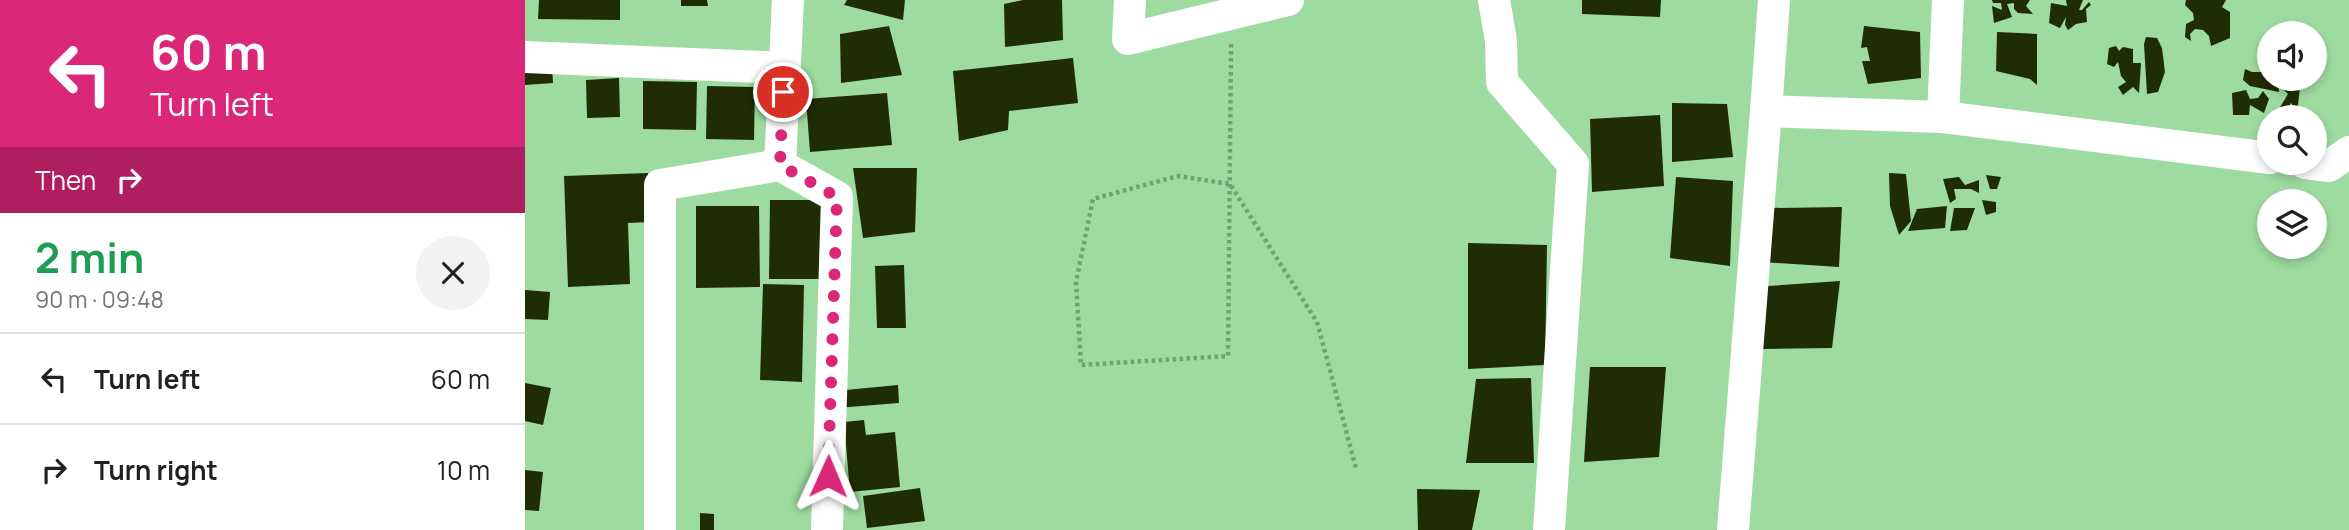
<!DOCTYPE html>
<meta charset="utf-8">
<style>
:root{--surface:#fff;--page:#f2f2f2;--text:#202124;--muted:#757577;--line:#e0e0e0}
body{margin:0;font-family:Manrope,sans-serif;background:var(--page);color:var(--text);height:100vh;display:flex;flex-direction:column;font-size:26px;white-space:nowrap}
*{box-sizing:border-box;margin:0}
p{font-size:23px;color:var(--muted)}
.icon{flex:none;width:38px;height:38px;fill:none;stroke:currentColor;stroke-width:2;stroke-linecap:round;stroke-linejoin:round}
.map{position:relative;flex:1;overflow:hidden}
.drawer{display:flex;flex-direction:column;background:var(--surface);width:525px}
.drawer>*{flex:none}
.banner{background:#db2777;color:#fff;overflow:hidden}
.controls{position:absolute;left:1732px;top:21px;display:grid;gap:14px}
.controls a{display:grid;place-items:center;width:70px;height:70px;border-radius:50%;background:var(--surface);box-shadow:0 4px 10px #0003;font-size:35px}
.pin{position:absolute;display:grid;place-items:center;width:60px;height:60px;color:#fff;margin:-30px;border:4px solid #fff;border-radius:50%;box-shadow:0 2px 7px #0007}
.me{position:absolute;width:77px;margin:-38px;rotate:1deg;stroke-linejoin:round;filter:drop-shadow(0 0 5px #0008)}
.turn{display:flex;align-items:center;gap:24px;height:147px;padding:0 35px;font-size:32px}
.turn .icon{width:91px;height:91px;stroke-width:2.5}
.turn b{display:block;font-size:49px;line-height:60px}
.then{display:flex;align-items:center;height:66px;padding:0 35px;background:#0003;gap:14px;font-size:26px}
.round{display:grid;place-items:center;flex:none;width:74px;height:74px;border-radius:37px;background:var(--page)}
.headline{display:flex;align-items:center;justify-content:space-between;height:119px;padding:0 35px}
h1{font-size:42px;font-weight:700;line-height:52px;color:#1e9e55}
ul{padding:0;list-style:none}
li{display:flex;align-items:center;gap:21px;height:91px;padding:0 35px;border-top:2px solid var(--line)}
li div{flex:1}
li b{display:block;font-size:26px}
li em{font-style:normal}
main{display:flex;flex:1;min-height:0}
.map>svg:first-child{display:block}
</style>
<main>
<section class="drawer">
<div class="banner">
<div class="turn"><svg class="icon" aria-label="left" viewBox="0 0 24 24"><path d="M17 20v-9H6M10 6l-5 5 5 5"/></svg><div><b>60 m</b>Turn left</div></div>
<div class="then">Then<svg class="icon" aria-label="right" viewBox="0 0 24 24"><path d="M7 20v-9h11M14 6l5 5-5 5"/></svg></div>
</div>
<div class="headline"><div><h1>2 min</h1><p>90 m · 09:48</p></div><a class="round"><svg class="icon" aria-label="close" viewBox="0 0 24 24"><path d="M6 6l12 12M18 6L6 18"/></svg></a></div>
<ul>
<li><svg class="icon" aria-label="left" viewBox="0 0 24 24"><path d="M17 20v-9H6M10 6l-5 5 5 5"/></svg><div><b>Turn left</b></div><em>60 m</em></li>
<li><svg class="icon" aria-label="right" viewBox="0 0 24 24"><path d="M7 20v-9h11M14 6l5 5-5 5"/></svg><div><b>Turn right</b></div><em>10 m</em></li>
</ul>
</section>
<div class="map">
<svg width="1824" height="530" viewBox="0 0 1824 530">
<rect width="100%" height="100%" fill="#9edba0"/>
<g fill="#202c06">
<polygon points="14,0 95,0 95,20 13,19"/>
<polygon points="156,0 182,0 183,6 156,6"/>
<polygon points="322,0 380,0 378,20 319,5"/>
<polygon points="498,0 537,0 538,40 480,47 479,4"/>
<polygon points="1057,0 1136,0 1135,17 1057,14"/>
<polygon points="1467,0 1505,0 1501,6 1508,14 1493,13 1489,9 1489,3 1482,4 1487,17 1469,23 1467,6 1477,10 1476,3 1468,3"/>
<polygon points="1541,0 1558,0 1554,10 1557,10 1564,2 1566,5 1561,9 1562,22 1551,24 1543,30 1540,25 1541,17 1535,28 1524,23 1526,3 1542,6"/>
<polygon points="1661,0 1701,0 1697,7 1705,12 1705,38 1686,46 1684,36 1678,30 1670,29 1665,34 1666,41 1660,37 1661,24 1669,20 1668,13 1660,5"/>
<polygon points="364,26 377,75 316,83 315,34"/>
<polygon points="1339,26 1395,32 1396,78 1343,84 1337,61 1345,61 1342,47 1336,48"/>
<polygon points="1472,32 1512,34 1512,85 1505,79 1471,71"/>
<polygon points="1621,37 1632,38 1637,48 1640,72 1633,92 1622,94 1619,44"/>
<polygon points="1591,46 1594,51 1598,47 1608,49 1608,63 1616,63 1614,93 1608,87 1598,95 1593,87 1601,82 1596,76 1593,62 1589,67 1582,64 1584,48"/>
<polygon points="548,58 553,103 484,111 483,130 434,141 428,71"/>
<polygon points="27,65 28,83 0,85 0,66"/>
<polygon points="1720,69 1727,72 1745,72 1745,79 1753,79 1754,92 1725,86 1718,80"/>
<polygon points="94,78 95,117 62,118 61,80"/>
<polygon points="1759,79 1763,79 1766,84 1768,81 1766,79 1776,79 1773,105 1776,111 1771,110 1766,103 1762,110 1754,109 1763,94 1759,90"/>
<polygon points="118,81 172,82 171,130 118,129"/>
<polygon points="182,86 230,87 229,140 181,139"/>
<polygon points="1721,90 1725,99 1733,98 1738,91 1744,99 1739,113 1725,105 1724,115 1708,115 1707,93"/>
<polygon points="362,93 367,145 285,152 281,99"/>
<polygon points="1147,103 1202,104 1208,157 1147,162"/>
<polygon points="1135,115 1139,186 1067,192 1065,119"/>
<polygon points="328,168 392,168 390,232 338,238"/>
<polygon points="123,173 125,222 103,223 105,284 43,287 39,176"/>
<polygon points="1364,173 1381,174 1386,221 1374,235 1365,206"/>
<polygon points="1461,175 1476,177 1472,189 1465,189"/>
<polygon points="1151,177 1208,181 1205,266 1145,258"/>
<polygon points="1434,177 1440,185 1454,180 1454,193 1446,189 1429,189 1431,199 1425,203 1418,179"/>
<polygon points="245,200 296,200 296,279 244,279"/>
<polygon points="1457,200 1471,202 1471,212 1461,215"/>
<polygon points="171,206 234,206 235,287 171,288"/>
<polygon points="1422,206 1420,228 1383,231 1392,209"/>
<polygon points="1317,207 1314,267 1236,262 1244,208"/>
<polygon points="1429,208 1450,208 1442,230 1425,231"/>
<polygon points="943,243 1022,245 1020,365 943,369"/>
<polygon points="379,265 381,328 352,328 350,266"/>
<polygon points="1315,281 1307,348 1235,349 1243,286"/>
<polygon points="238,284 279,285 277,382 235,380"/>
<polygon points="0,290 25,292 23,320 0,319"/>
<polygon points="1065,367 1141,367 1134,457 1059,462"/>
<polygon points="1006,378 1009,463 941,463 951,379"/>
<polygon points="0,383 26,388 18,425 0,421"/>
<polygon points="373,385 374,403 311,408 310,391"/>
<polygon points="339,420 341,435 370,432 375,487 325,492 319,422"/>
<polygon points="0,470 18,472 14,511 0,510"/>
<polygon points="395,488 400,521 342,528 338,496"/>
<polygon points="892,489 955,490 947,530 893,530"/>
<polygon points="175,513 189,514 189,530 175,530"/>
</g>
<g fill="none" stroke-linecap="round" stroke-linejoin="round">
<polyline stroke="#70a172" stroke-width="4.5" stroke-dasharray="3.5 3.5" stroke-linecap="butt" points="706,44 703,356 556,365 551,282 568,199 653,176 705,184 792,322 831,468"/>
<g stroke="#fff" stroke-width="32">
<polyline points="605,0 603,39 763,0"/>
<polyline points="969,0 976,41 977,82 1048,164 1024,530"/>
<polyline points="0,57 260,68"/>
<polyline points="1241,111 1249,0"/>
<polyline points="1418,117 1745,158"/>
<polyline points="1780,163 1804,166 1824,152"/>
<polyline points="255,165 312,197 302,530"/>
<polyline points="135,530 135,185 255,165 263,0"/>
<polyline points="1208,530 1241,111 1418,117 1423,0"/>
</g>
</g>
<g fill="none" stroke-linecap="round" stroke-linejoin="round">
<polyline stroke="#db2777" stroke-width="12" stroke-dasharray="0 21.6" points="258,92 255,165 312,197 303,476"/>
</g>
</svg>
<div class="controls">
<a><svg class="icon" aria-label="sound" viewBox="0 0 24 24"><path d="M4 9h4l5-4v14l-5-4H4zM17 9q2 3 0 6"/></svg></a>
<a><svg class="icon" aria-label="search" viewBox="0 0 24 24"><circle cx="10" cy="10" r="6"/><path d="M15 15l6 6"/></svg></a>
<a><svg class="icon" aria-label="layers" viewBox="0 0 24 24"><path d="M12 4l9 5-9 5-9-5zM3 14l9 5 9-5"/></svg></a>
</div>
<div class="pin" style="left:258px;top:92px;background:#d93025"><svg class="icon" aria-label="arrive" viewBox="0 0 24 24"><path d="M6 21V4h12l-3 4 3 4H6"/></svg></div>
<svg class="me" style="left:303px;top:476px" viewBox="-20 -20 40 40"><path d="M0-17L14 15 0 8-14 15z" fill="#db2777" stroke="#fff" stroke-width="4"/></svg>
</div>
</main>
